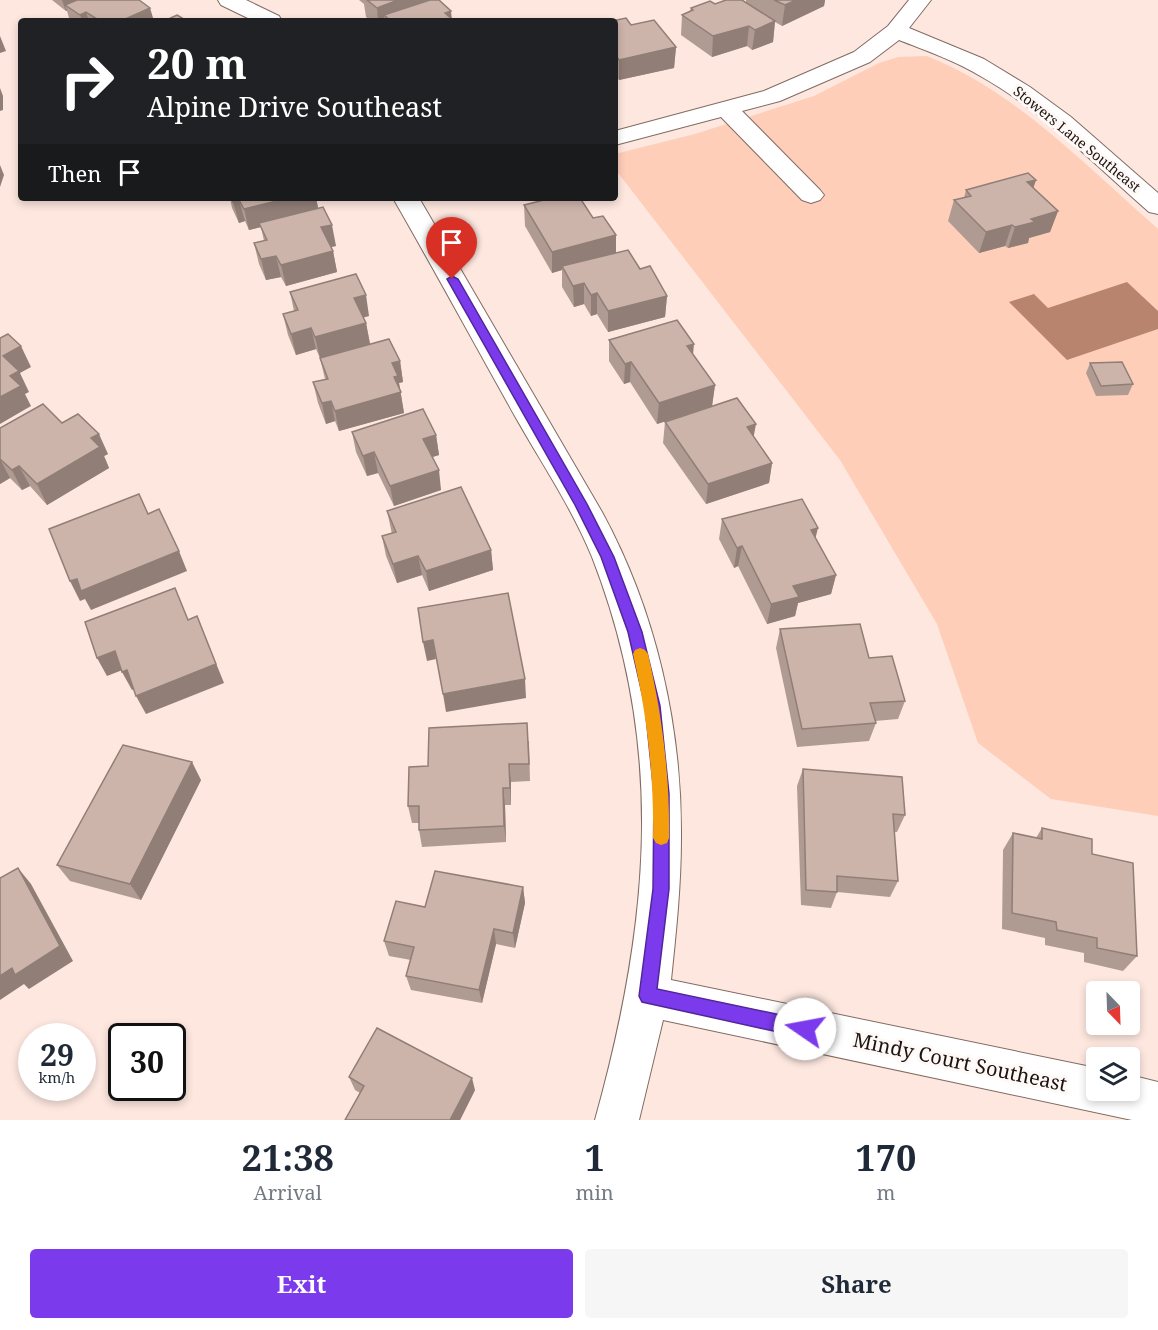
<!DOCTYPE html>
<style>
:root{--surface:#fff;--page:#f6f6f7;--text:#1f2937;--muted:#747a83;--accent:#7c3aed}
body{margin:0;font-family:"Noto Serif",serif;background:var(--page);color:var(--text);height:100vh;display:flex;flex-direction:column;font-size:22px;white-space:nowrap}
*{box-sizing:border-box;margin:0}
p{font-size:20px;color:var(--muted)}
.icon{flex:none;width:33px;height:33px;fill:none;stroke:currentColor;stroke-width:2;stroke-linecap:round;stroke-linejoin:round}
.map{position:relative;height:1120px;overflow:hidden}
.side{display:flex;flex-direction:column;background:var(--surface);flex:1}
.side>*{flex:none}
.guide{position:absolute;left:18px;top:18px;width:600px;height:183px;border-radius:6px;box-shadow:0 3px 9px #0003;background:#202124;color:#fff;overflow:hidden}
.needle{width:39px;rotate:157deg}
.fabs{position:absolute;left:1086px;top:981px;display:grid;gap:12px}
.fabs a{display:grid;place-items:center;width:54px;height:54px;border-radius:6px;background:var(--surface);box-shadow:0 3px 9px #0003;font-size:30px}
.speed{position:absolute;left:18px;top:1023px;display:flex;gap:12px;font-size:30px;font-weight:700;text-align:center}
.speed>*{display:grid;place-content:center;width:78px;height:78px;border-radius:50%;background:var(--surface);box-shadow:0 3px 9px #0003;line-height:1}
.speed small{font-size:15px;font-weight:400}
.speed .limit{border:3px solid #111;border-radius:9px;background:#fff;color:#111}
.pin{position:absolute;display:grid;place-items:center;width:51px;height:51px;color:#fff;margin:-62px -26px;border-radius:50% 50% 50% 0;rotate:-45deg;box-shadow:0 0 6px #0007}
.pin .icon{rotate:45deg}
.me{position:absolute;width:66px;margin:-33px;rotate:282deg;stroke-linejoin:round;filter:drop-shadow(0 0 4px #0008)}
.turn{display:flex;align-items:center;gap:21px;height:126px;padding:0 30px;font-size:27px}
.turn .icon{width:78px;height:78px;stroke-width:2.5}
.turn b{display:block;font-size:42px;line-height:51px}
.then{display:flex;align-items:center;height:57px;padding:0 30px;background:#0003;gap:12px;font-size:22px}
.eta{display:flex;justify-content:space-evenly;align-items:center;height:102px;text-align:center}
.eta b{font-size:36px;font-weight:700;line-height:42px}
.action{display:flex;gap:12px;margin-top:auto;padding:12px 30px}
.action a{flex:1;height:69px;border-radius:6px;background:var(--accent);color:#fff;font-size:24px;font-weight:700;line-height:69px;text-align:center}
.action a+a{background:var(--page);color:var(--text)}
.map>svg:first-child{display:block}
</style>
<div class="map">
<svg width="1158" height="1120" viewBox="0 0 1158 1120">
<rect width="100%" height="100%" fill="#fde7df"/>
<path fill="#feceb9" d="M927,56C1017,92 1086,166 1158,229V816L1051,799L978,743L937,624L840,460L615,169V154L695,134L814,96L879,63L898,57Z"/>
<polygon fill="#b8846e" points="1127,282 1158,311 1158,329 1067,360 1009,302 1034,294 1048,308"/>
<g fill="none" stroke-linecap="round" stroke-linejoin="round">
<g stroke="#826b62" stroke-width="2">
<g id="minor">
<polygon points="218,0 246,0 279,16 282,21 254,21 221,5"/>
<path d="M909,0H931L909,28L984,59L1030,87L1071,117L1158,193V214L1149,212C1095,165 1044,112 982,77C956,61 927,51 899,40L870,62L780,101L742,111L820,190L824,195L820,200L811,203L802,200L721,117L615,145V131L764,91L854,52L888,26Z"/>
<path d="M393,198H419L602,512C656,611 682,726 681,838C681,886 676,933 671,980L1096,1068V1090H1130V1075L1158,1082V1120H1132L663,1020L639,1120H595C649,926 667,749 592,557C572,508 542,464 516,418C475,345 435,271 393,198Z"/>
</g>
</g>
<use href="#minor" fill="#fff" fill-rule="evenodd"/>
</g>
<g fill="#b09b92">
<polygon points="52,0 139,0 154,21 70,21 67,11 66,11"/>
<polygon points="359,0 428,0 454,21 371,21 366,17 364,4"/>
<polygon points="746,0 825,0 824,6 782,26 775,22 773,42 752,50 747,46 712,57 681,35 682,15 690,11 691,8 715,4 746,2"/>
<polygon points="615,21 631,25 676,47 674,68 619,80 615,75"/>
<polygon points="1036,180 1033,188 1058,211 1050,232 1029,238 1028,243 1008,248 1005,246 979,253 948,221 954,200 964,198 966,190"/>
<polygon points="230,198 316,198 318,208 336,246 331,247 333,251 337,272 286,286 281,277 266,280 259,264 254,243 264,241 261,227 249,230 245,221 239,223 232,208"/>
<polygon points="524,205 593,218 616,235 616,253 640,269 667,296 665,317 608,332 597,314 591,316 584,304 574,307 562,287 562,270 552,273 525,226"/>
<polygon points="290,292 369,316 363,317 366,323 370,344 400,361 403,382 399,383 404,413 339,431 335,421 326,424 318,403 313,382 325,379 320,358 316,349 296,355 288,335 283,314 294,311"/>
<polygon points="609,340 693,355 715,385 712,406 657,424 630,382 624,384 609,361"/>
<polygon points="1090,363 1133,384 1128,395 1096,396 1086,373"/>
<polygon points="665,422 754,437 772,463 769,483 706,504 663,443"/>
<polygon points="62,423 108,454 104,456 109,468 47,505 30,486 22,490 10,478 0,484 0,428"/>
<polygon points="352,432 436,435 439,455 432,457 441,490 394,506 378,473 367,476 356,452"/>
<polygon points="387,511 491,550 493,570 429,591 422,575 397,583 386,556 382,536 392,534"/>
<polygon points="722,519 816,538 836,575 831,594 798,603 795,616 767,624 738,566 734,568 719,539"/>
<polygon points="780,629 869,658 905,701 898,719 875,721 876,723 869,741 797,747 776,648"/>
<polygon points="529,741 530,781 511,782 511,805 505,805 506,842 422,847 419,830 419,823 412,823 408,806 428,766"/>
<polygon points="803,769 905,815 897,832 894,832 898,881 890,897 837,892 831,908 801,905 797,786"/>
<polygon points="201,780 141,900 70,881 57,865"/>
<polygon points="1042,828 1092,854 1137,956 1123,971 1084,962 1084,953 1045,945 1045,938 1002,929 1003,850 1013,833 1036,838"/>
<polygon points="523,887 525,903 515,948 496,944 482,1003 411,990 406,976 411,960 389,956 384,941 425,907"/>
<polygon points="349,1077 475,1090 460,1120 345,1120 360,1093 355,1090"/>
</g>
<g fill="#907e77">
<polygon points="62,0 96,0 65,5 67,11 66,11"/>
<polygon points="398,0 428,0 429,10 384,15 385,21 378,21 377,8"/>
<polygon points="796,0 825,0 824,6 782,26 785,5"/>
<polygon points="150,8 154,21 121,21"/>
<polygon points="451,11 452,21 445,13"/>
<polygon points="86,12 89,21 82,21 80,15"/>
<polygon points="775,21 773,42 752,50 755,30"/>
<polygon points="749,26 747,46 712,57 713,36"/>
<polygon points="0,36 6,51 0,53"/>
<polygon points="676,47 674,68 619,80 619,60"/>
<polygon points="0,88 3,96 3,110 0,111"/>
<polygon points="0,165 4,175 0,187"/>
<polygon points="1036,180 1029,201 1027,182"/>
<polygon points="289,198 316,198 319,212 259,223 261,227 249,230 244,209"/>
<polygon points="239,200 245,221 239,223 233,202"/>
<polygon points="1058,211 1050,232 1029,238 1028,243 1008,248 1015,227 1031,219"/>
<polygon points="332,225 336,246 325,248 321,227"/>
<polygon points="1012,225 1005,246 979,253 986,232"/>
<polygon points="616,235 616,256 562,266 562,270 552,273 552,252"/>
<polygon points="333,251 337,272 286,286 281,265"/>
<polygon points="276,256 281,277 266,280 261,259"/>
<polygon points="584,283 584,304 574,307 573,286"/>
<polygon points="597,293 597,314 591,316 591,295"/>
<polygon points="366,295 369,316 358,319 354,298"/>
<polygon points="667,296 665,317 608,332 608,311"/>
<polygon points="366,323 370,344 320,358 315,337"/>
<polygon points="311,328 316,349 296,355 291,334"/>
<polygon points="694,344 692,365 687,346"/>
<polygon points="21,346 31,367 20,373 29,392 25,394 31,406 0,424 0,397 10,376 3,356"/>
<polygon points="400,361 403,382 399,383 404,413 339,431 335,411 392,363"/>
<polygon points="631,362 630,382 624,384 625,364"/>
<polygon points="715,385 712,406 657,424 659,403"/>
<polygon points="331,401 335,421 326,424 322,403"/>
<polygon points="756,424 752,445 747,427"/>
<polygon points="99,434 108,454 104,456 109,468 47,505 37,484 91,438"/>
<polygon points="436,435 439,455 426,459 423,439"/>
<polygon points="374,452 378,473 367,476 363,456"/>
<polygon points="0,459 10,478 0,484"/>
<polygon points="772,463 769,483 706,504 708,484"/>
<polygon points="19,466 30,486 22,490 12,470"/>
<polygon points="439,470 441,490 394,506 390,486"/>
<polygon points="818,528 813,548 811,530"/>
<polygon points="742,546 738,566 734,568 737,548"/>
<polygon points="491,550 493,570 429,591 426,571"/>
<polygon points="179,551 187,571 91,610 85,599 80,601 70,581"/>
<polygon points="418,556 422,575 397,583 393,564"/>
<polygon points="836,575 831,594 798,603 795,616 767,624 771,604 793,586"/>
<polygon points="197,616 224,683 146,714 136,696"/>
<polygon points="433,640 436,659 427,661 423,642"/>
<polygon points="115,651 125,669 107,676 97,658"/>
<polygon points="127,670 136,688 132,690 122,672"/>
<polygon points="525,679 526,698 446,712 443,694"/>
<polygon points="192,762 201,780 141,900 130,884"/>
<polygon points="509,764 511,782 511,805 510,788"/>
<polygon points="503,788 505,805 506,842 504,826"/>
<polygon points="18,868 31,884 73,961 29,989 24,984 0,1000 0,976"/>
<polygon points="523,887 525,903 515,948 513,933"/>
<polygon points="494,929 496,944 482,1003 479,990"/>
<polygon points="472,1078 475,1090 460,1120 450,1120"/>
</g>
<g fill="#cdb4aa" stroke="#907e77" stroke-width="1.5">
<polygon points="77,0 139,0 150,8 121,21 100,21 86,12 80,15 65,5"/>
<polygon points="367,0 398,0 377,8"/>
<polygon points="430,0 439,0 451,11 445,13 454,21 391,21 384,15"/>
<polygon points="726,0 742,0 775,21 755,30 749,26 713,36 682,15 693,10 691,8 710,1 715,4"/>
<polygon points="774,0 796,0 785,5"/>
<polygon points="177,15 187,21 164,21"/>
<polygon points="626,18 631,25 654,20 676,47 619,60 615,54 615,21 612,21"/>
<polygon points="1028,173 1036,180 1027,182 1058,211 1031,219 1035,222 1015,227 1012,225 986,232 954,200 971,196 966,190"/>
<polygon points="232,198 289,198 244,209 239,200 233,202"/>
<polygon points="552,198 580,198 593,218 603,216 616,235 552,252 524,205"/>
<polygon points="323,207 332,225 321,227 333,251 281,265 276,256 261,259 254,243 267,240 259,223"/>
<polygon points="628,250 640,269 650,266 667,296 608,311 597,293 591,295 584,283 573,286 562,266"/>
<polygon points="356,274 366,295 354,298 366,323 315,337 311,328 291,334 283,314 298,310 290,292"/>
<polygon points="677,320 694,344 687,346 715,385 659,403 631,362 625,364 609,340"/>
<polygon points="8,334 21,346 3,356 19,371 10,376 21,386 0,397 0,338"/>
<polygon points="389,339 400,361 392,363 398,376 394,377 401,392 335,411 331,401 322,403 313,382 328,379 320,358"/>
<polygon points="1122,362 1133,384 1101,386 1090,363"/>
<polygon points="737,398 756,424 747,427 772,463 708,484 665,422"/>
<polygon points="43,404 62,423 78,414 99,434 91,438 100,447 37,484 19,466 12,470 0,459 0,428"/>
<polygon points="423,409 436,435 423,439 439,470 390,486 374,452 363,456 352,432"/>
<polygon points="461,487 491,550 426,571 418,556 393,564 382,536 396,532 387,511"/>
<polygon points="139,494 148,514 159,509 179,551 81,591 77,579 70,581 49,529"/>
<polygon points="802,499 818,528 811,530 836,575 793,586 799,597 771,604 742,546 737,548 722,519"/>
<polygon points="175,588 188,620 197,616 216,664 136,696 127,670 122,672 115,651 97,658 85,622"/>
<polygon points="508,593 525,679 443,694 433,640 423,642 418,608"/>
<polygon points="860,624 869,658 892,656 905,701 870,703 876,723 802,729 780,629"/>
<polygon points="527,723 529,764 509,764 510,788 503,788 504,826 419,830 419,806 408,806 409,767 428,766 429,728"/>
<polygon points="123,745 192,762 130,884 57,865"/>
<polygon points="803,769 902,777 905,815 893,814 898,881 837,876 837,892 806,890"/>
<polygon points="1042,828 1092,839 1092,854 1133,863 1137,956 1097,948 1097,938 1057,930 1056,922 1012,913 1013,833 1042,839"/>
<polygon points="18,868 60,946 15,975 12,968 0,976 0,878"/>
<polygon points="435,871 523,887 513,933 494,929 479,990 406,976 414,947 384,941 396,901 425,907"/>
<polygon points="377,1028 472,1078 450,1120 345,1120 364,1086 349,1077"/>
</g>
<polygon fill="#7c3aed" stroke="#51269a" stroke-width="1.5" points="452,276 458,279 587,504 614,557 642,632 660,706 669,794 669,889 657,989 805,1020 811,1023 814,1029 811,1035 805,1038 642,1002 639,996 653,889 654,794 645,706 628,632 601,557 575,505 447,279"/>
<path fill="#f59e0b" d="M640,648L645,650L648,654C662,715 670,775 669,838L667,843L661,845L656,843L653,838C654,775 647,715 633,654L635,650Z"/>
<g text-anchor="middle" stroke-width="6" stroke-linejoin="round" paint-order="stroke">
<g font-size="14" fill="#1d1410" stroke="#fef8f6">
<text transform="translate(1077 139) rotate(39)" y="5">Stowers Lane Southeast</text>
</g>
<g font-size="20" fill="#1d1410" stroke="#fef8f6">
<text transform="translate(960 1062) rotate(12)" y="7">Mindy Court Southeast</text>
</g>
</g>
</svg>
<div class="fabs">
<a><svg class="needle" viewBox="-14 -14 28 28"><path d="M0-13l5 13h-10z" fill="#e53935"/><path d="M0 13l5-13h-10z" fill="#747a83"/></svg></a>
<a><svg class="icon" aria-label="layers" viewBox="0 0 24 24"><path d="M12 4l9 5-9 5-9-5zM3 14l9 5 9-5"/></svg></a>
</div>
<div class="speed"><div>29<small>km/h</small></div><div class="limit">30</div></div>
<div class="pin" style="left:452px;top:279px;background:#d93025"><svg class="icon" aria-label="arrive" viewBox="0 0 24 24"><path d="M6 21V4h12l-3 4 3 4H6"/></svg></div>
<svg class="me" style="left:805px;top:1029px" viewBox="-20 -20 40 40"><circle r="19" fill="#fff"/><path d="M0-13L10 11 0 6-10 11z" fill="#7c3aed"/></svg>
<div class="guide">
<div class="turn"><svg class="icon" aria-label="right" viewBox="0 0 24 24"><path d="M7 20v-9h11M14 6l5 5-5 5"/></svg><div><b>20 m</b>Alpine Drive Southeast</div></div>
<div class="then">Then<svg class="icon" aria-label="arrive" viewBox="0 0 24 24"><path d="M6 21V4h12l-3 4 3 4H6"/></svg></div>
</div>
</div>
<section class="side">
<div class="eta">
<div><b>21:38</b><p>Arrival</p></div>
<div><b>1</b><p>min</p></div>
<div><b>170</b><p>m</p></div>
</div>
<div class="action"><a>Exit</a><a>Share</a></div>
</section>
